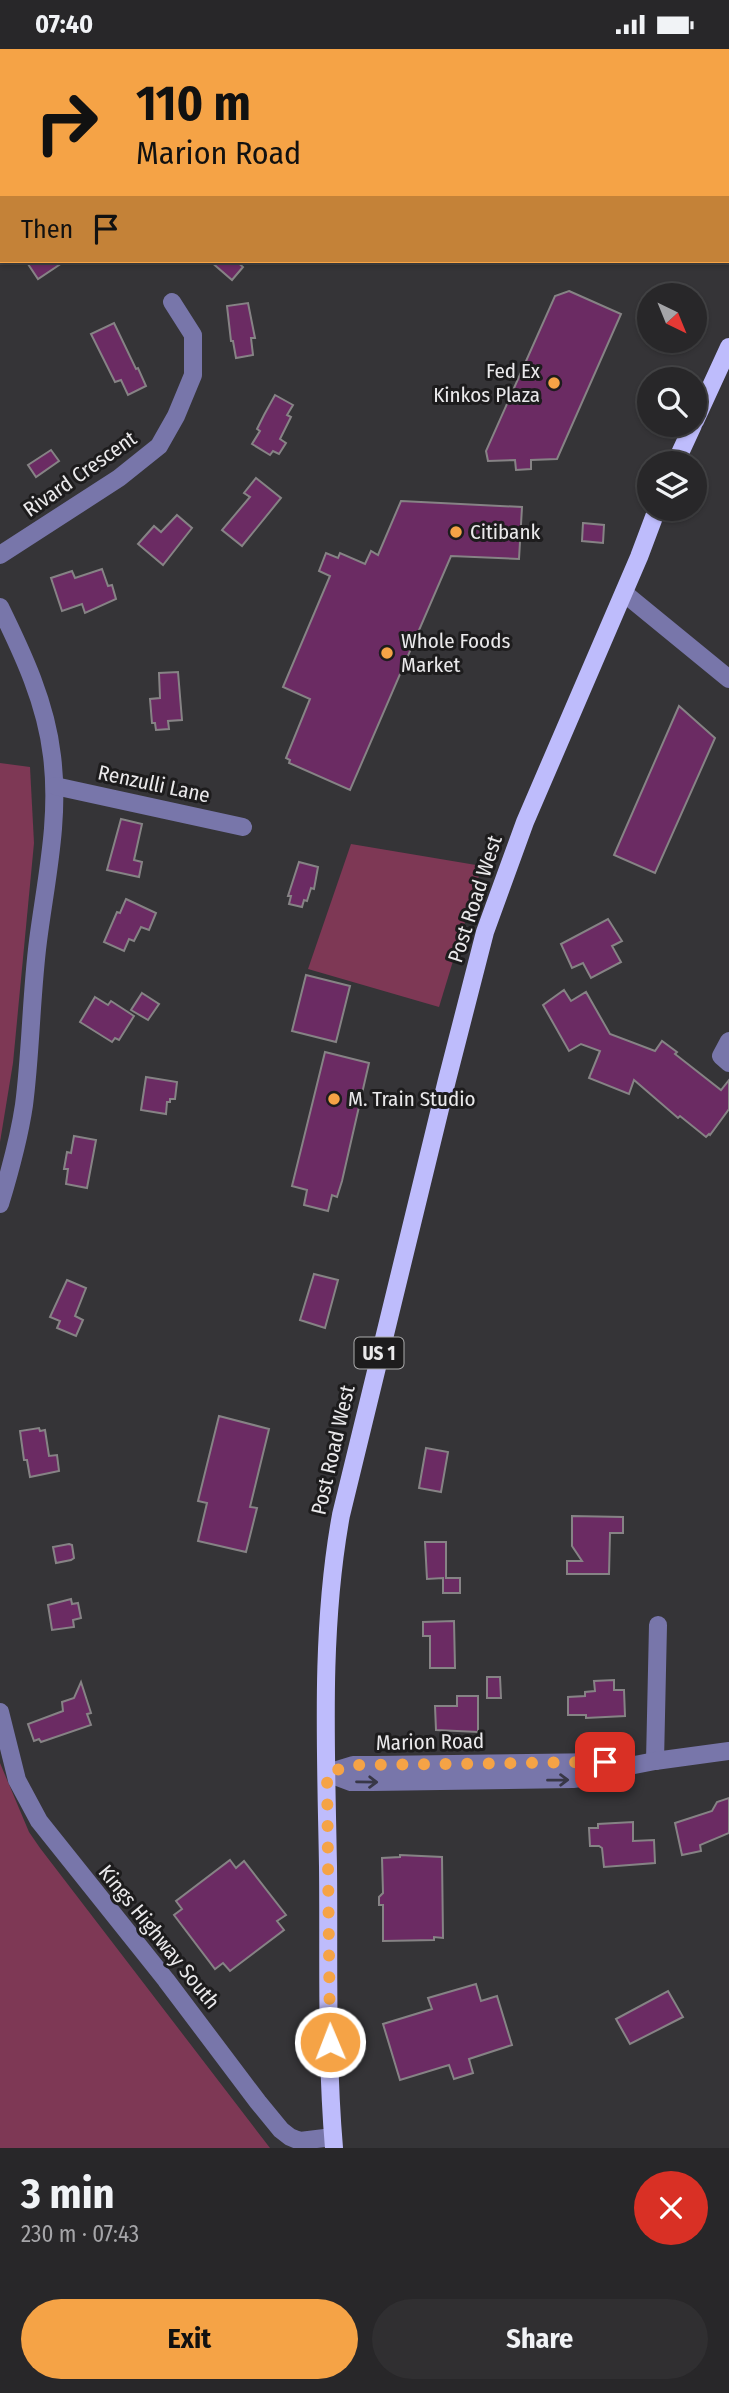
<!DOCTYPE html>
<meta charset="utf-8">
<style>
:root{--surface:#282729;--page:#302f31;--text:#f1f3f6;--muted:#a5a5a8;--line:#444446;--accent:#f5a346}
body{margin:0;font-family:"Fira Sans Condensed",sans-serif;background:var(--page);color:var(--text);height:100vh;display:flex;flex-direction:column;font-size:26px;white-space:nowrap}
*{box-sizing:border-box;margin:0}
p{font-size:23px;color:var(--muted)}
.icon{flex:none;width:38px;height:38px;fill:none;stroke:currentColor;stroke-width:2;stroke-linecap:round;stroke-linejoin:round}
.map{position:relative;height:2099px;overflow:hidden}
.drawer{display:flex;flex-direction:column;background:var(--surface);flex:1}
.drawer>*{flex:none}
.top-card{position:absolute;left:0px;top:0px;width:730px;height:214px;box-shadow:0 2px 5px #0004,0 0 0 2px var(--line);background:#f5a346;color:#111;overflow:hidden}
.needle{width:46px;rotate:137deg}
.fabs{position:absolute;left:637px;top:234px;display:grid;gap:14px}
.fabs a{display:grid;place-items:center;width:70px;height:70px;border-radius:50%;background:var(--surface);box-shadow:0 2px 5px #0004,0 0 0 2px var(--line);font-size:35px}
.pin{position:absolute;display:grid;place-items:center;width:60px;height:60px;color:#fff;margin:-30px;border-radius:14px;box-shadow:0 4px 10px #0006}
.me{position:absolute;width:77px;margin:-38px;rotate:359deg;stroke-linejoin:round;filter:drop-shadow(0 0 5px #0008)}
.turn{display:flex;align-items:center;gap:24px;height:147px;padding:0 21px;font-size:32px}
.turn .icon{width:91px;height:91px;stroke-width:2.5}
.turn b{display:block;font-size:49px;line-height:60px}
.then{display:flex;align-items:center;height:66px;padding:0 21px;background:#0003;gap:14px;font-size:26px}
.round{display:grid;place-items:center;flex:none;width:74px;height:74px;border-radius:37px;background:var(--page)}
.summary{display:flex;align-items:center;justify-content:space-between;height:119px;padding:0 21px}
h1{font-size:42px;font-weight:700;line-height:52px}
.primary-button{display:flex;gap:14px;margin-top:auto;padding:14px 21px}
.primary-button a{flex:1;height:80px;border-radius:42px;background:var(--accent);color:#111;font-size:28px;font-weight:700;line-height:80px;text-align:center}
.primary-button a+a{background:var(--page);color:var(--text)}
.status{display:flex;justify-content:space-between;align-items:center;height:49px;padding:0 35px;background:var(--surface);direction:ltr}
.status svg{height:19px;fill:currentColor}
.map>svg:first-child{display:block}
</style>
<div class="status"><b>07:40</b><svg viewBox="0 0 49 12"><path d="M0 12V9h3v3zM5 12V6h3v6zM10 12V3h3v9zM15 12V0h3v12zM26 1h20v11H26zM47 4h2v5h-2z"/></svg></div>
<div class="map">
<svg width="729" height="2099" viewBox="0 0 729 2099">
<rect width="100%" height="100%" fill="#353437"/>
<g fill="#7e3855">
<polygon points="0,714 30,718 34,794 13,1014 0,1093"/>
<polygon points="351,795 482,817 439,958 308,920"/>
<polygon points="0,1714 29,1783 40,1799 270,2099 0,2099"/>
</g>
<g fill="#6b2b63" stroke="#868385" stroke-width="2">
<polygon points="26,212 65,212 38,230"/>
<polygon points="210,212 236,212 243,218 232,231"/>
<polygon points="569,242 621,265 557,410 531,411 531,420 516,421 515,411 488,412 486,402 555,247"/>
<polygon points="248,254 255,289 251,289 253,306 236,309 233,292 231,292 227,257"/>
<polygon points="114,274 136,320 138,319 146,337 128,346 121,331 115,333 91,285"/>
<polygon points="275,346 293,356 287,366 291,368 280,390 286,394 279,405 273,402 270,406 252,395 260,382 257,380 264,366"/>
<polygon points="51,401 59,412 36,428 28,416"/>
<polygon points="256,429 281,449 242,497 222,481 250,448 244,444"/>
<polygon points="401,452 522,458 519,510 451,507 350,741 289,714 290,711 286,709 310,650 283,638 330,527 319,522 326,504 338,509 340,504 365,515 371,502 378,506"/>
<polygon points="177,466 192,479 163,516 138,495 154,477 161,483"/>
<polygon points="583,474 604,476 603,494 582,492"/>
<polygon points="102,520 108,537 112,536 116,550 85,564 82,555 62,562 51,529 72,522 75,529"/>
<polygon points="178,623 182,671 168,672 169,680 156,681 155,674 152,674 150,650 160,649 159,624"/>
<polygon points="679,657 715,689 655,824 614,806"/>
<polygon points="121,770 142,775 134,811 142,813 139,828 107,821"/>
<polygon points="299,813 318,818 314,840 311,839 307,852 304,851 302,858 289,855 291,847 288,847"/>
<polygon points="126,850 156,864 149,881 141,878 134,892 129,890 124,902 104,893 117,863 120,864"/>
<polygon points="608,870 622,892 612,897 621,913 591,929 583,914 572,919 561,895"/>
<polygon points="306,926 350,937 336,993 292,982"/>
<polygon points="564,941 571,952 586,943 610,985 655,1002 662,992 677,1003 675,1005 721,1041 729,1031 729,1060 710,1086 709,1085 706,1088 680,1067 678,1069 634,1031 629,1045 589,1029 600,1002 581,995 569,1002 543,956"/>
<polygon points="142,944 159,955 148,971 131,961"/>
<polygon points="95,948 108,956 111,952 134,967 119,991 115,989 112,993 80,973"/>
<polygon points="325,1003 369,1014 342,1132 337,1148 332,1146 328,1162 304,1156 307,1141 292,1137"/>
<polygon points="146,1028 177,1033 175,1050 170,1050 170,1053 167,1053 166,1065 141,1061"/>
<polygon points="74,1087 96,1091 87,1139 66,1135 68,1120 64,1120 67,1103 71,1104"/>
<polygon points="314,1225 338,1231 325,1279 300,1271"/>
<polygon points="67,1231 86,1239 75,1267 83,1271 76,1287 57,1279 60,1272 50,1268"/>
<polygon points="219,1367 269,1380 250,1458 257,1459 246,1503 198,1492 207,1454 198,1452"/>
<polygon points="39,1379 40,1382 45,1381 49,1407 57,1406 59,1422 30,1428 27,1411 24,1411 20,1382"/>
<polygon points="426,1399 448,1403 441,1443 419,1439"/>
<polygon points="572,1467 623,1468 623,1484 610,1484 609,1525 567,1525 567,1512 582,1512 572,1497"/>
<polygon points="425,1493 446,1493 446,1529 460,1529 460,1544 443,1544 443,1529 427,1530"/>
<polygon points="69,1495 72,1496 74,1509 71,1511 56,1514 53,1498"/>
<polygon points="71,1550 72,1555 78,1554 81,1569 73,1571 74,1578 52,1581 48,1556"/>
<polygon points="454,1572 455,1619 430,1619 430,1587 423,1587 423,1573"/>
<polygon points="487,1628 500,1628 501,1649 487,1649"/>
<polygon points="614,1631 614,1641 624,1641 625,1667 586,1669 586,1666 568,1666 568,1648 585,1647 585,1643 595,1642 594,1632"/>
<polygon points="81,1633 91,1664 87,1665 91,1676 41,1693 39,1690 34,1692 28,1675 63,1662 62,1653 74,1649"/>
<polygon points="457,1647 478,1647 478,1683 436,1681 435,1657 457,1657"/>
<polygon points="729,1749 729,1784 700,1796 701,1802 682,1806 675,1774 712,1762 717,1753"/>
<polygon points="633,1773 633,1792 654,1791 655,1814 604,1818 602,1799 599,1797 590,1797 589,1779 598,1779 598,1775"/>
<polygon points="400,1806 442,1808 443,1889 434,1888 434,1891 383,1892 383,1856 379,1856 379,1848 383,1844 382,1809 400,1808"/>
<polygon points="230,1811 236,1819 244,1812 286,1866 277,1872 284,1881 230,1922 223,1914 215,1920 174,1866 182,1860 176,1852"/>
<polygon points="476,1935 481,1952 497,1947 512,1996 469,2010 473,2024 454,2030 449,2016 400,2031 383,1975 432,1960 428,1949"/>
<polygon points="668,1942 683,1968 630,1995 616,1970"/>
</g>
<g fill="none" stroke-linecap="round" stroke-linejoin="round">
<g stroke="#7876aa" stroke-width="18">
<polyline points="344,2 353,0"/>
<polyline points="0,166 2,165"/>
<polyline points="0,506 119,429 159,397 176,367 193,326 193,286 172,253"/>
<polyline points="624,544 729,630"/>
<path d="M0,558C23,605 46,654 52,707C60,770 46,830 38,892C31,947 31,1002 24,1056C19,1090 10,1122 0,1155"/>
<polyline points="55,737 243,778"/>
<polyline points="729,992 721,1007 729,1014"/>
<polyline points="0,1663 17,1731 39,1772 166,1931 258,2053 281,2081 290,2088 300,2092 333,2088"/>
<polyline points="655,1712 658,1576"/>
<polyline points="619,1719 605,1713 376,1716 353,1716 327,1724 351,1733 372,1733 573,1730 610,1725 619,1719 655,1712 729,1702"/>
</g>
<g stroke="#bebcfc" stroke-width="18">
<polyline points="695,372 729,298"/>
<polyline points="675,415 693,376"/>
<path d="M334,2099C326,2006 329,1910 328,1817C326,1700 320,1581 341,1466L447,1031L485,883L525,773L639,508L657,460"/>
</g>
</g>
<defs><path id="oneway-shaft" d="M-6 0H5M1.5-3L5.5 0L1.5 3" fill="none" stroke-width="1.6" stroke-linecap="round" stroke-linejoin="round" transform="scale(1.75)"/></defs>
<g stroke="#383747">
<use href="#oneway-shaft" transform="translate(558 1731) rotate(-1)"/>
<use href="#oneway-shaft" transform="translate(367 1733) rotate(1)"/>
</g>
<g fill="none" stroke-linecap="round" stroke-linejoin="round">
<polyline stroke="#f5a346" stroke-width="12" stroke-dasharray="0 21.6" points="330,1993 327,1724 353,1716 605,1713"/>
</g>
<g fill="#f5a346" stroke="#1d1c1d" stroke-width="2.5">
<circle cx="554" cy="334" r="7"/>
<circle cx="456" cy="483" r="7"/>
<circle cx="387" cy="604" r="7"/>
<circle cx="334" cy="1050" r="7"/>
</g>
<g text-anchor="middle" stroke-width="6" stroke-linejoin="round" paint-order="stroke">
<rect fill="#1d1c1d" stroke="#acacad" stroke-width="2" x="354.5" y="1288.5" width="49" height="31" rx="5"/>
<g font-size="19" font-weight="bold" fill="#eae9eb">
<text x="379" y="1311">US 1</text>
</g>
<g font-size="21" fill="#eae9eb" stroke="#1d1c1d" text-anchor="start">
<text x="540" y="329" text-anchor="end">Fed Ex<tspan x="540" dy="24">Kinkos Plaza</tspan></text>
<text x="470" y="490">Citibank</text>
<text x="401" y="599">Whole Foods<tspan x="401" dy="24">Market</tspan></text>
<text x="348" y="1057">M. Train Studio</text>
</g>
<g font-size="21" fill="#eae9eb" stroke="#1d1c1d">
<text transform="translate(80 425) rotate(-35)" y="7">Rivard Crescent</text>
<text transform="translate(154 735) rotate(12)" y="7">Renzulli Lane</text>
<text transform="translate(475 850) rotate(-72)" y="7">Post Road West</text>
<text transform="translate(333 1401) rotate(-77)" y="7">Post Road West</text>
<text transform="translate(430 1693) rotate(-1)" y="7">Marion Road</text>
<text transform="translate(159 1888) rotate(51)" y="7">Kings Highway South</text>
</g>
</g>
</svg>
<div class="fabs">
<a><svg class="needle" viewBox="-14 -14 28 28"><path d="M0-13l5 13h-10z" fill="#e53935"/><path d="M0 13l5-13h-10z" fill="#a5a5a8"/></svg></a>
<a><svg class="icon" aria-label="search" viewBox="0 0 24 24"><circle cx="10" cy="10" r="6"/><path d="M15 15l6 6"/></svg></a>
<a><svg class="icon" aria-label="layers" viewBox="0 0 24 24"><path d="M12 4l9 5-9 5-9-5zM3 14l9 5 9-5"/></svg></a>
</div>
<div class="pin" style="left:605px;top:1713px;background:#d93025"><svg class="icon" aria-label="arrive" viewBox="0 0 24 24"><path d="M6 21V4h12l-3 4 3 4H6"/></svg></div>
<svg class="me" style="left:330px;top:1993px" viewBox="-20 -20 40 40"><circle r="17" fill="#f5a346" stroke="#fff" stroke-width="3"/><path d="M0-11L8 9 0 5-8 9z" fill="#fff"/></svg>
<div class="top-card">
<div class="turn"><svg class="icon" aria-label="right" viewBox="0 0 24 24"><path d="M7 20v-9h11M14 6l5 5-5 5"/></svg><div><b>110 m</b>Marion Road</div></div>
<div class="then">Then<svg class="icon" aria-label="arrive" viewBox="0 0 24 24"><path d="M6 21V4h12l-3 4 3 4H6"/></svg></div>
</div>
</div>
<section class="drawer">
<div class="summary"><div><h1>3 min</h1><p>230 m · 07:43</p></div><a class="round" style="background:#d93025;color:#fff"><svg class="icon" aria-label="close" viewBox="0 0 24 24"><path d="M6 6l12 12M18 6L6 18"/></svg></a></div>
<div class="primary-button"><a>Exit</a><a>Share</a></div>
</section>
